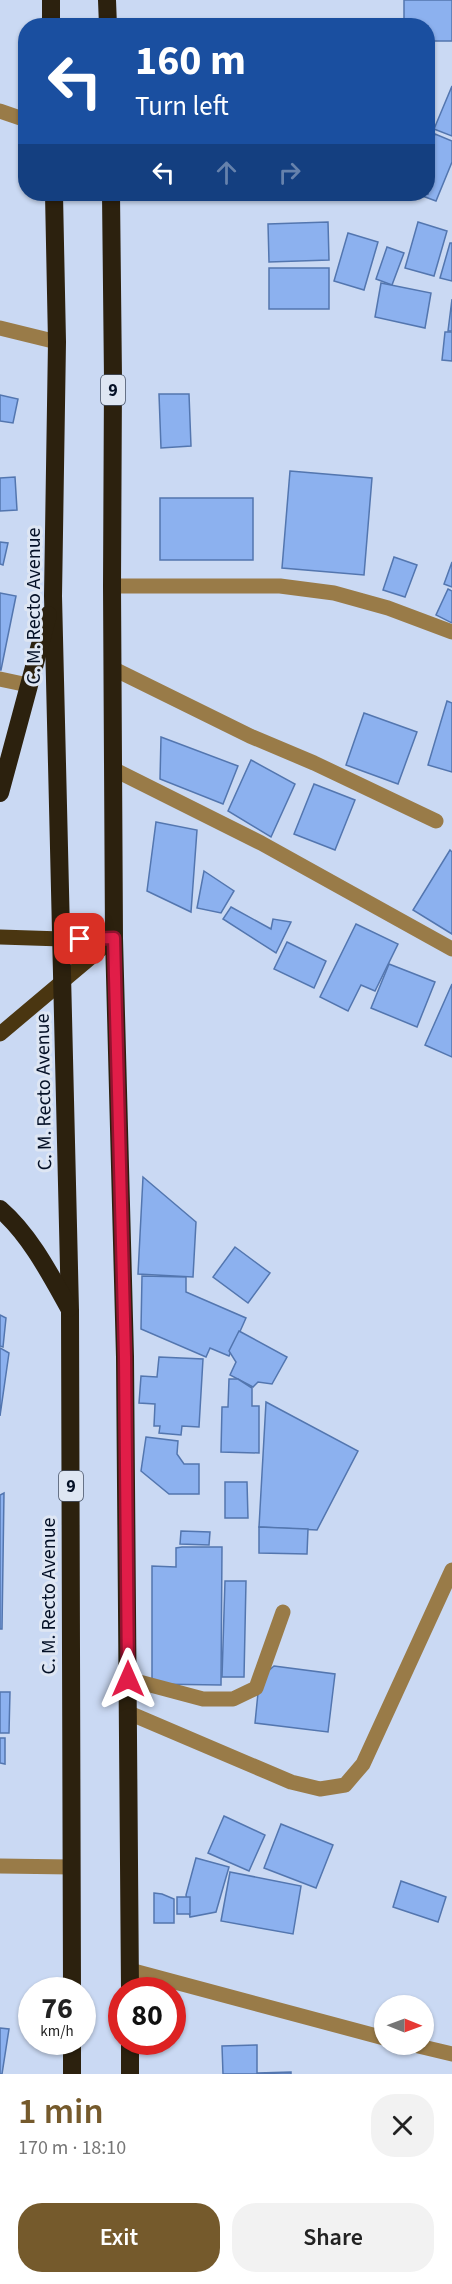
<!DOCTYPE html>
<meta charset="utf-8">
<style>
:root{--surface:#fff;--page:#f2f2f2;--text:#222;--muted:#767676;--accent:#755a2c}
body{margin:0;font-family:"Source Sans 3",sans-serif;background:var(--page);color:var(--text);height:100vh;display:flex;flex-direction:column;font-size:22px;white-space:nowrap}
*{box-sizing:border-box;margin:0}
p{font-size:20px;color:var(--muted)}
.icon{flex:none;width:33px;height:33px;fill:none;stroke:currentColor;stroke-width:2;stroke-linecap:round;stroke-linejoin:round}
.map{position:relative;height:2074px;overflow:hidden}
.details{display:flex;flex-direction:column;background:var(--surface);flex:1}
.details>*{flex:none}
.banner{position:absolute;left:18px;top:18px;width:417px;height:183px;border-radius:24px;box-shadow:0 2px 4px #0004;background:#1a4fa0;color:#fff;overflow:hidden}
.needle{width:39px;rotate:91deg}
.controls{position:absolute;left:374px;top:1995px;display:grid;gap:12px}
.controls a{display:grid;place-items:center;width:60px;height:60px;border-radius:50%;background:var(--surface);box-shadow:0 2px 4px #0004;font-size:30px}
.speed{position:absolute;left:18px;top:1977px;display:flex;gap:12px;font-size:30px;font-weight:700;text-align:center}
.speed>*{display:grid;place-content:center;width:78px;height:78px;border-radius:50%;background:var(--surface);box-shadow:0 2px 4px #0004;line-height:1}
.speed small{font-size:15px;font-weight:400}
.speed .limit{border:9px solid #d22;background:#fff;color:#111}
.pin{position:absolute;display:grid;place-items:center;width:51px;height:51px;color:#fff;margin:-26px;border-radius:12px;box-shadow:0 3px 9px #0006}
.me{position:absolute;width:66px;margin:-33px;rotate:0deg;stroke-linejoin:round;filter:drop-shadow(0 0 4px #0008)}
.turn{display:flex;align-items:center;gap:21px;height:126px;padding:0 18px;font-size:27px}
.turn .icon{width:78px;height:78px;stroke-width:2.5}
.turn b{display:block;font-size:42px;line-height:51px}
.lanes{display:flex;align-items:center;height:57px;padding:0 18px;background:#0003;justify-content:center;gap:30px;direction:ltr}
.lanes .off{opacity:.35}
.round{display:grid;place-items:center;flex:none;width:63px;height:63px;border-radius:24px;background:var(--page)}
.overview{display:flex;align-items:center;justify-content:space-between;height:102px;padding:0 18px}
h1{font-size:36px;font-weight:600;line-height:45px;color:var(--accent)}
.action{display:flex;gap:12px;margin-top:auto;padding:12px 18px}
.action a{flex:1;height:69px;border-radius:24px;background:var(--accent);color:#fff;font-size:24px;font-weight:600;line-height:69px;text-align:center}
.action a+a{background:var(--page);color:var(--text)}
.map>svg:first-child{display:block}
</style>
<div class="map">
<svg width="452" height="2074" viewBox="0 0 452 2074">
<rect width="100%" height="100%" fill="#cad9f3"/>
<g fill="#8cb1ef" stroke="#5376af" stroke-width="1.5">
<polygon points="404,0 452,0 452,41 428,41 428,26 404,26"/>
<polygon points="452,86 452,136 434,129"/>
<polygon points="435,134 452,141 452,162 436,201 417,194 428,194 428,153"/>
<polygon points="328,222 329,260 269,262 268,224"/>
<polygon points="418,222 447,231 434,276 405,268"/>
<polygon points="348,233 378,242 364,290 334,281"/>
<polygon points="450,243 452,243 452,281 440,278"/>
<polygon points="387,247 404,253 392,285 376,279"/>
<rect x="269" y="268" width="60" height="41"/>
<polygon points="381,283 431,293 425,328 375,317"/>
<polygon points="452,299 452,331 448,331"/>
<polygon points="445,332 452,332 452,361 442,360"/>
<polygon points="159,394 189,394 191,446 161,448"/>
<polygon points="0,395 18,399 13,423 0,421"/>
<polygon points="290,471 372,478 364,575 282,568"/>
<polygon points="15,477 17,510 0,511 0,478"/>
<rect x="160" y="498" width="93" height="62"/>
<polygon points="0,542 8,543 3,565 0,564"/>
<polygon points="394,557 417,565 405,597 383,590"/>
<polygon points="452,562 452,587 444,584"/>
<polygon points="448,589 452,591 452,623 436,615"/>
<polygon points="0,593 16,596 1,670 0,670"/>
<polygon points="447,701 452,703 452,772 428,765"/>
<polygon points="364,713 417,732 398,784 346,765"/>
<polygon points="161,737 238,766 223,804 160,779"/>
<polygon points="251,760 295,784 271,837 228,811"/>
<polygon points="314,784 355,800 335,850 294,834"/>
<polygon points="156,822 197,830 191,912 147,891"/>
<polygon points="450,850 452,852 452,934 413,910"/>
<polygon points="204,871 234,891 221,913 197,908"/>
<polygon points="231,907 271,929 273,919 291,922 276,953 223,919"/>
<polygon points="356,924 398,944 375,991 361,985 348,1011 320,997"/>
<polygon points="287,942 326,961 314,988 274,969"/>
<polygon points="389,964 435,982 417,1027 371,1008"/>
<polygon points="452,984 452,1057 425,1045"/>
<polygon points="143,1177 196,1222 193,1277 138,1274"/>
<polygon points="235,1247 270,1273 248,1303 213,1277"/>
<polygon points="142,1276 186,1277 186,1292 246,1318 229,1356 210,1348 206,1357 141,1329"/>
<polygon points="0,1315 6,1318 3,1347 0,1346"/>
<polygon points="239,1331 287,1357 272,1384 258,1382 253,1387 230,1375 236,1362 229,1351"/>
<polygon points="0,1348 9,1353 0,1416"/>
<polygon points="159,1357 203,1359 199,1427 182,1426 181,1435 159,1433 160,1426 154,1426 155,1404 139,1403 141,1376 157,1377"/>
<polygon points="229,1379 238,1379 252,1388 252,1406 259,1406 259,1453 221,1452 222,1407 228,1407"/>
<polygon points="266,1402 358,1451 317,1530 259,1527"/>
<polygon points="146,1437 178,1441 177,1454 184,1464 199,1464 199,1494 169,1494 141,1471"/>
<polygon points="225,1482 247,1482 248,1518 225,1518"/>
<polygon points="4,1493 2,1629 0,1629 0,1495"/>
<polygon points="259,1527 308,1529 307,1554 259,1553"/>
<polygon points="181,1531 210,1532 209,1545 180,1544"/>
<polygon points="182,1547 222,1547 221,1685 152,1684 152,1566 176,1567 176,1548"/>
<polygon points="225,1581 246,1581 244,1677 222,1677"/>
<polygon points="274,1666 335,1674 328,1732 255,1723 258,1693 266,1673"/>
<polygon points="0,1692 10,1692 9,1733 0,1733"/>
<polygon points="0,1738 5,1738 5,1764 0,1763"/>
<polygon points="224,1816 265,1835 249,1871 208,1853"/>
<polygon points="281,1824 333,1845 316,1888 264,1868"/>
<polygon points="196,1858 229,1867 216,1912 190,1917 186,1895"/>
<polygon points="230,1872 301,1886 293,1934 221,1921"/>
<polygon points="401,1881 446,1897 438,1922 393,1907"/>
<polygon points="154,1893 162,1894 174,1899 174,1923 154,1923"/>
<rect x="177" y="1897" width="13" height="17"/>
<polygon points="0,2028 9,2029 2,2074 0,2074"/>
<polygon points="257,2045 257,2073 291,2072 291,2074 223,2074 222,2046"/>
</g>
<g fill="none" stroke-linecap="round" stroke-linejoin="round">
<g stroke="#997b48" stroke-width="15">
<polyline points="128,1679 203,1699 233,1699 256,1688 283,1612"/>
<polyline points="0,1866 72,1867"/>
</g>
<g stroke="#997b48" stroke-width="15">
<polyline points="0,111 26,120"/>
<polyline points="0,328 57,342"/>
<polyline points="112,586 280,586 334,593 388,608 452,632"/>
<polyline points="112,668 250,736 314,763 436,821"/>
<polyline points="0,679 28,685"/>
<polyline points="113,769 261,843 452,949"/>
<polyline points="129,1713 291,1782 320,1789 345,1785 363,1764 452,1570"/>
<polyline points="130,1970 384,2038"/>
<polyline points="410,2044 452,2054"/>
</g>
<g stroke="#4a3611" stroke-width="15">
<polyline points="0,937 62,939 114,938"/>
<polyline points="0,1034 114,938"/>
</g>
<g stroke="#2c210e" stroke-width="18">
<polyline points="51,0 51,26"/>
<polyline points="107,0 108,26"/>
<polyline points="54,194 57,342 53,596 70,1310 72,1990"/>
<polyline points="111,194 113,379 112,586 114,938 125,1357 130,1990"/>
<polyline points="0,793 48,615"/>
<path d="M0,1209C30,1235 50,1274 69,1308"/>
<polyline points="72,2042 72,2074"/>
<polyline points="130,2042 130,2074"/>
</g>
</g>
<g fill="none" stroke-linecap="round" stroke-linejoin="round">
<g stroke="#92132f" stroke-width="15">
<polyline id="route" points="80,939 114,938 125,1357 128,1679"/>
</g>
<use href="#route" stroke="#e11d48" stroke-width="10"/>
</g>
<g text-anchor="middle" stroke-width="6" stroke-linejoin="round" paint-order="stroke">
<g fill="#dee6f3" stroke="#455064" stroke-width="1.5">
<rect x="101" y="375" width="24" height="30" rx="4.5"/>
<rect x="59" y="1471" width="24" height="30" rx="4.5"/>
</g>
<g font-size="18" font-weight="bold" fill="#041026">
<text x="113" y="396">9</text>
<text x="71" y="1492">9</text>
</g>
<g font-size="20" fill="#041026" stroke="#dee6f3">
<text transform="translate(33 606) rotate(-90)" y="7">C. M. Recto Avenue</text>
<text transform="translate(43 1092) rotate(-91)" y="7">C. M. Recto Avenue</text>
<text transform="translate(48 1596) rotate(-90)" y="7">C. M. Recto Avenue</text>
</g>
</g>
</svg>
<div class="controls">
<a><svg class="needle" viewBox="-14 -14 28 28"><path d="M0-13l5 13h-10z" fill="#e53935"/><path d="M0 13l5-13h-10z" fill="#767676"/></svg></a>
</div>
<div class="speed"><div>76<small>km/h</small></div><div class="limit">80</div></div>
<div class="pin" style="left:80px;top:939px;background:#d93025"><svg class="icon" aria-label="arrive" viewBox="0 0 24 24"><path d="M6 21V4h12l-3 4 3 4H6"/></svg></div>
<svg class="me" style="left:128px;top:1679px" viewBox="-20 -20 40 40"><path d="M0-17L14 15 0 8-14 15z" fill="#e11d48" stroke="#fff" stroke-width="4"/></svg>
<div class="banner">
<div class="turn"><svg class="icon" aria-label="left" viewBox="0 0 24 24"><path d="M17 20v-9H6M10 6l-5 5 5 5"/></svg><div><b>160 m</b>Turn left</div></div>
<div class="lanes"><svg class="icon" aria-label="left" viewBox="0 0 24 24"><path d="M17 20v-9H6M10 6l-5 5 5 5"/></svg><svg class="icon off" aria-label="ahead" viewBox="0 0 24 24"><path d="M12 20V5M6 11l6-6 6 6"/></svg><svg class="icon off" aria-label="right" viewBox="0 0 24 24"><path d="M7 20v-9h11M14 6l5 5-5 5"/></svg></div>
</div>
</div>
<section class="details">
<div class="overview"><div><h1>1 min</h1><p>170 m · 18:10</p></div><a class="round"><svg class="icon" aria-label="close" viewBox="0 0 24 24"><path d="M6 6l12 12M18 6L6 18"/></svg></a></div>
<div class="action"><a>Exit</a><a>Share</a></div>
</section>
